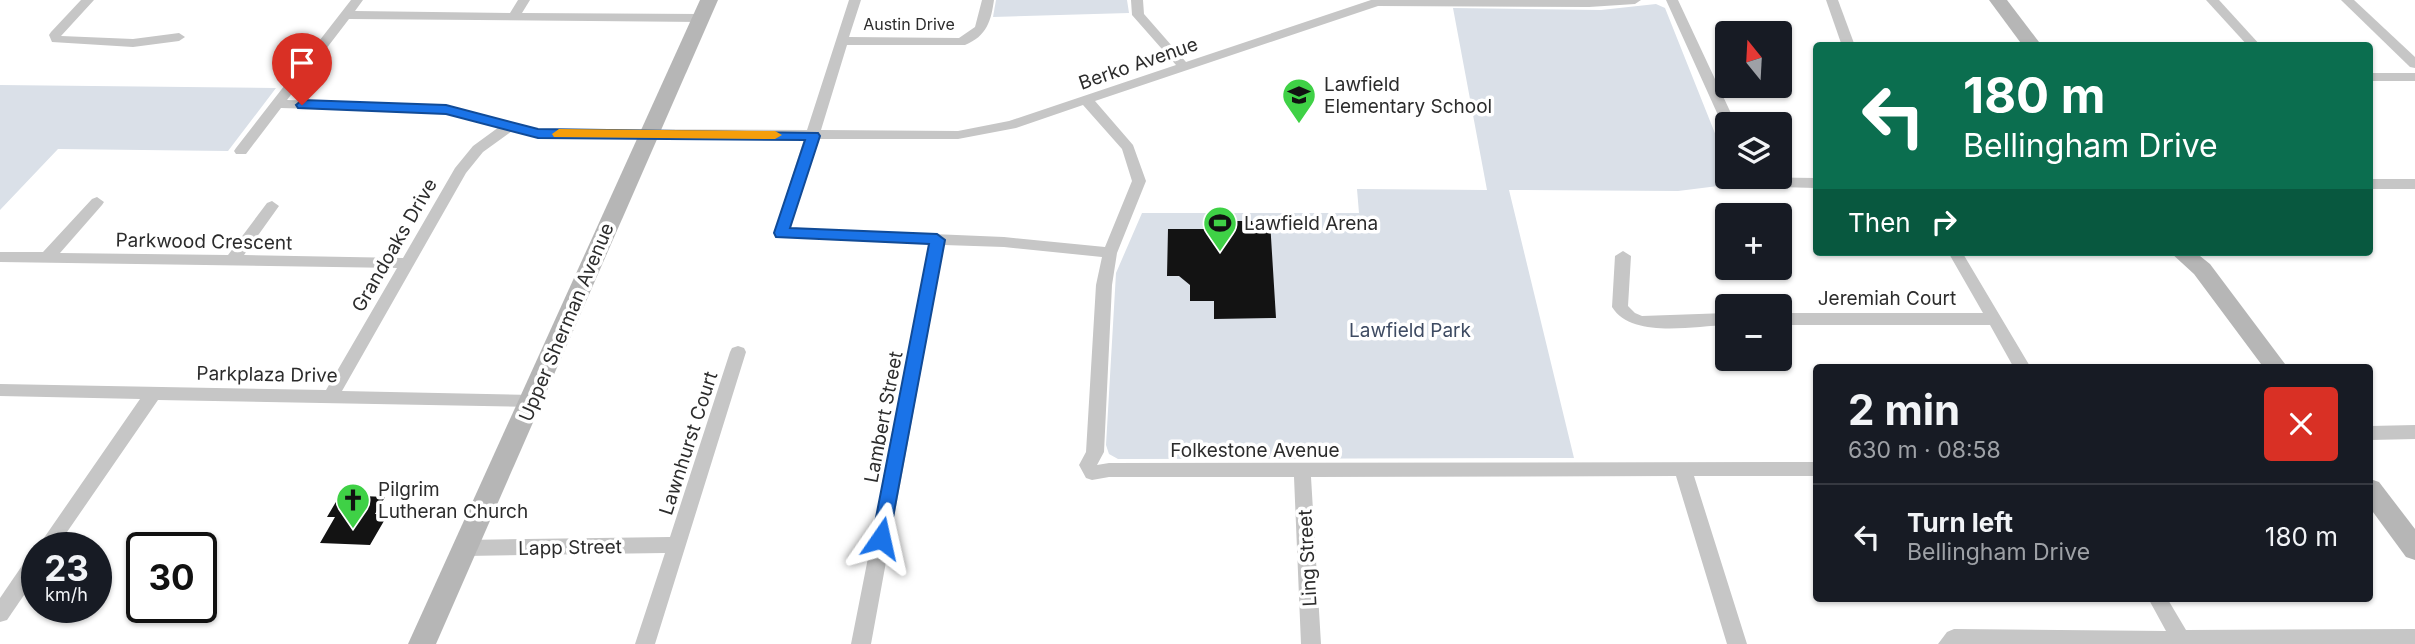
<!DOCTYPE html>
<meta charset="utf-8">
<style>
:root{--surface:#171b24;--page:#242831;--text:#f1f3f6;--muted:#9ea1a6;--line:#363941}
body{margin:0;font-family:Inter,sans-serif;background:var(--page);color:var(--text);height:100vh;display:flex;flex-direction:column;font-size:26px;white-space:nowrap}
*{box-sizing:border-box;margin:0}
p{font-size:23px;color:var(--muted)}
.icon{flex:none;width:38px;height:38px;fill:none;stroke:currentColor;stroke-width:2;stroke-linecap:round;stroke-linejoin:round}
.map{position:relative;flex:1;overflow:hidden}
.panel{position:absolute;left:1813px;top:364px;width:560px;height:238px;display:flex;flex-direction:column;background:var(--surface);border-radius:7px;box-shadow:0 2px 5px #0004}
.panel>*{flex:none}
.guide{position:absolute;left:1813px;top:42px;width:560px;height:214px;border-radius:7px;box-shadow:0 2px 5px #0004;background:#0b6e4f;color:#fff;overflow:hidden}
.needle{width:46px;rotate:342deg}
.fabs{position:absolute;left:1715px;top:21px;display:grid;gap:14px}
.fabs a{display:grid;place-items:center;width:77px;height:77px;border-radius:7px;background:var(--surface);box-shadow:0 2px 5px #0004;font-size:35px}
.speed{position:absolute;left:21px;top:532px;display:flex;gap:14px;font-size:35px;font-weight:700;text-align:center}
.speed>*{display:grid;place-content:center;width:91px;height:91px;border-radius:50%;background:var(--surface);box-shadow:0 2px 5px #0004;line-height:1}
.speed small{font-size:18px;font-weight:400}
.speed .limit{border:4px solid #111;border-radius:10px;background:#fff;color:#111}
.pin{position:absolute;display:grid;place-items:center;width:60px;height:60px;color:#fff;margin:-72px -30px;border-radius:50% 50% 50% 0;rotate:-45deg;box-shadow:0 0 7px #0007}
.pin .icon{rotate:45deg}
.me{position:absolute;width:77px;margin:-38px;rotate:11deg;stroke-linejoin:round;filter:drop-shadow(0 0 5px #0008)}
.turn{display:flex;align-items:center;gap:24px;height:147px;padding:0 35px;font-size:32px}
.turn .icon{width:91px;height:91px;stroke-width:2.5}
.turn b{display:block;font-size:49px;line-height:60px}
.then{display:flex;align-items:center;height:66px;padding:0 35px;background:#0003;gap:14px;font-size:26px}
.round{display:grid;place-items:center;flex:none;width:74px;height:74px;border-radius:7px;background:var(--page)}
.summary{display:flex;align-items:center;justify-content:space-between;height:119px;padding:0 35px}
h1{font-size:42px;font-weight:700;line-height:52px}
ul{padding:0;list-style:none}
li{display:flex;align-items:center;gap:21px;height:105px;padding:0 35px;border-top:2px solid var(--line)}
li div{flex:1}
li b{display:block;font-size:26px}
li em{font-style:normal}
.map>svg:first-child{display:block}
</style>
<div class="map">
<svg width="2415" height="644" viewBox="0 0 2415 644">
<rect width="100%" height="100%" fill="#fff"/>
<g fill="#dae0e8">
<polygon points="996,0 1127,0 1129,13 993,17"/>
<polygon points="1656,4 1665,8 1726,161 1727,177 1734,184 1678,191 1509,190 1574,458 1118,459 1109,454 1106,445 1116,273 1142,213 1359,213 1357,189 1487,190 1453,8 1601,10"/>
<polygon points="0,85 276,88 228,151 58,149 0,210"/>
</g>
<g fill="#131313">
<polygon points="1212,221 1270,221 1276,318 1214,319 1214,301 1190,301 1190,285 1179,276 1167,276 1168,229 1212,229"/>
<polygon points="340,495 385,497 375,514 388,514 370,545 320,543 335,517 327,517"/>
</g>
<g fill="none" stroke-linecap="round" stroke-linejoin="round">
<g fill="#c6c6c6" fill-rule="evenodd">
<polygon points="81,0 94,0 61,36 133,39 179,33 185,37 179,41 133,47 52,42 49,35 51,32"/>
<path d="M351,0H363L355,11L510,13L518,0H530L522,13L701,14L707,18L701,22L349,19L287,100L446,105L538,129L807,130L849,0H861L849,37L959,38L975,27L982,0H994C991,21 987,36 965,45H847L821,130L958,131L1009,121L1176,65L1132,15L1131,0H1143L1144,14L1186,62L1371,0H1641L1635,4L1589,7L1378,6L1095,101L1133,145L1146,181L1117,253L1112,285L1104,452L1097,465L1109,463L1816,462V476H1694L1747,644H1727L1676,476L1311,477L1321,644H1301L1294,477H1109L1092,480L1086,478L1079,465L1086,452L1096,285L1102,257L1004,247L944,245L871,644H851L930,244L776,237L774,233L804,139L538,137L512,131L483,152L466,173L342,391L533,395L539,396L541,401L539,406L533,407L158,400L56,548H37L140,399L0,396V384L326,390L397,268L0,262V252H43L92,199L97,197L104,202L102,205L60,253L228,255L267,203L272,201L279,206L244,255L403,258L455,168L473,146L499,127L446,113L281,108L246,154H236L234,151L236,148ZM1083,105L1122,149L1132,181L1105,247L1004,237L790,228L818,139H958L1016,128Z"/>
<polygon points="1666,0 1678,0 1736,124 1727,124 1727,128 1722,124"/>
<polygon points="1826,0 1838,0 1855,46 1842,46"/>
<polygon points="2206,0 2219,0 2261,46 2248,46"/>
<polygon points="2341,0 2354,0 2415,57 2415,68 2410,67"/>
<rect x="2370" y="73" width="45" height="8"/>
<polygon points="1749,177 1816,178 1816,188 1775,187 1751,180"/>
<rect x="2370" y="179" width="45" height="10"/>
<path d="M1623,251L1631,256L1628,306L1635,313L1642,316L1727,313V325C1693,326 1632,339 1612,307L1615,256Z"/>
<polygon points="1948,252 1962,252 2031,368 2014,368 1990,325 1780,325 1780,313 1983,313"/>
<polygon points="738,346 744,348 746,352 655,644 635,644 665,553 465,556 459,553 456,548 459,543 465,540 670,537 730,352 732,348"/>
<polygon points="2415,425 2415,439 2370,440 2370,426"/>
<polygon points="37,552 37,576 7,620 0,622 0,598 30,554"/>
<polygon points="2148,598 2167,598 2186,630 2415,629 2415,644 1938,644 1947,632 1954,629 2166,631"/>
</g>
<g fill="#b6b6b6" fill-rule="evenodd">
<polygon points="700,0 718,0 436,644 408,644"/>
<polygon points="1989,0 2007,0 2042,46 2023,46"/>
<polygon points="2170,252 2195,252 2210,264 2288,368 2264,368 2194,274"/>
<polygon points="2370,479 2379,482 2415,529 2415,560 2406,557 2370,508"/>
</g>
</g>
<polygon fill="#1a73e8" stroke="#114b97" stroke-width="2" points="302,100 446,105 538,129 818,133 820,136 790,228 937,234 945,240 888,544 875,544 872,538 929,244 776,237 774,233 805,140 538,138 446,114 298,108 296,105"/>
<polygon fill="#f59e0b" points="559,129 775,131 782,135 775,139 554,137 552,134"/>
<defs>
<g id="school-pin" transform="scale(1.75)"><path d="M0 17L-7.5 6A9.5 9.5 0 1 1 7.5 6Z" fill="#3fd146" stroke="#fff"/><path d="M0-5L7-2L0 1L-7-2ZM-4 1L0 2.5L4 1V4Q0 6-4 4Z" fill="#111"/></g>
<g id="stadium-pin" transform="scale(1.75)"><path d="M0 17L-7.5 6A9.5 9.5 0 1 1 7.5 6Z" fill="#3fd146" stroke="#fff"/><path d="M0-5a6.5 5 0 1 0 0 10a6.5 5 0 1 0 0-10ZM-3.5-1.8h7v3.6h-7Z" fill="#111"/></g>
<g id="church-pin" transform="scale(1.75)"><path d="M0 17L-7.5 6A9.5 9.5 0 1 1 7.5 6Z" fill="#3fd146" stroke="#fff"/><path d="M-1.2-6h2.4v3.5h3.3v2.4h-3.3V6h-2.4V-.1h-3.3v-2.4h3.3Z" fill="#111"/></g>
</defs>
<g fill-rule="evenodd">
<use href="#school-pin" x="1299" y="95"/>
<use href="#stadium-pin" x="1220" y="223"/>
<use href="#church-pin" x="353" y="500"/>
</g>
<g text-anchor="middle" stroke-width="7" stroke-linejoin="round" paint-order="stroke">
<g font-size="16" fill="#2c2c2c" stroke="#fff">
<text x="909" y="30">Austin Drive</text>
</g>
<g font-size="19" fill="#2c2c2c" stroke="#fff">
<text transform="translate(1138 63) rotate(-19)" y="7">Berko Avenue</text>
<text transform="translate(204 241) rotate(1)" y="7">Parkwood Crescent</text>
<text transform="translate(394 245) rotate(-60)" y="7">Grandoaks Drive</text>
<text x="1887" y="305">Jeremiah Court</text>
<text transform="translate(566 322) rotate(-67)" y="7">Upper Sherman Avenue</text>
<text transform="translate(267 374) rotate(1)" y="7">Parkplaza Drive</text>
<text transform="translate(883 417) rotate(-79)" y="7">Lambert Street</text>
<text transform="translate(688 443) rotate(-72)" y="7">Lawnhurst Court</text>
<text x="1255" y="457">Folkestone Avenue</text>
<text transform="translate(570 547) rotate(-1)" y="7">Lapp Street</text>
<text transform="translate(1307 558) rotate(-93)" y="7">Ling Street</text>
</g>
<g font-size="19" fill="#2c2c2c" stroke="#fff" text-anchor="start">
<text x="1324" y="91">Lawfield<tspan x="1324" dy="22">Elementary School</tspan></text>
<text x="1244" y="230">Lawfield Arena</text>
<text x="378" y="496">Pilgrim<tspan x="378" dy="22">Lutheran Church</tspan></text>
</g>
<g font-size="19" fill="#3e4b62" stroke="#fff">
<text x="1410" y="337">Lawfield Park</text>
</g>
</g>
</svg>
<div class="fabs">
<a><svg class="needle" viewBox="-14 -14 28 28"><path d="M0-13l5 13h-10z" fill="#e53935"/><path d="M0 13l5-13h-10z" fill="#9ea1a6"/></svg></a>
<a><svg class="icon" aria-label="layers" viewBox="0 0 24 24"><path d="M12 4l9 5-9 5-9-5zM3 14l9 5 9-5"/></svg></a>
<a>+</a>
<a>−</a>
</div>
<div class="speed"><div>23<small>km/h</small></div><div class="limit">30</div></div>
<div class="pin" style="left:302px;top:105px;background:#d93025"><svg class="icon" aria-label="arrive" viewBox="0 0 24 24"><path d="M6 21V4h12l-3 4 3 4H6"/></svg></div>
<svg class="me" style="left:881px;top:538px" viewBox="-20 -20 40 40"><path d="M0-17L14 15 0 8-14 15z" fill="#1a73e8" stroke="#fff" stroke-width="4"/></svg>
<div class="guide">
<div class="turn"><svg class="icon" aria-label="left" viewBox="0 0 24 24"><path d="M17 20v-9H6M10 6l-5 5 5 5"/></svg><div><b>180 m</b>Bellingham Drive</div></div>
<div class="then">Then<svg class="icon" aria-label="right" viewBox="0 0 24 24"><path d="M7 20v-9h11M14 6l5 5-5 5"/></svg></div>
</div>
<section class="panel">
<div class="summary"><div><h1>2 min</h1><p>630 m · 08:58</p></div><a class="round" style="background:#d93025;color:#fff"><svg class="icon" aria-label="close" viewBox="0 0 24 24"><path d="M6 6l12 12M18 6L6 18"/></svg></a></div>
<ul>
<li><svg class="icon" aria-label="left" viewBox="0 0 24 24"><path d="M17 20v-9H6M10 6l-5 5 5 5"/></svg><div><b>Turn left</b><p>Bellingham Drive</p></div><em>180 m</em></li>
</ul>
</section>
</div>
